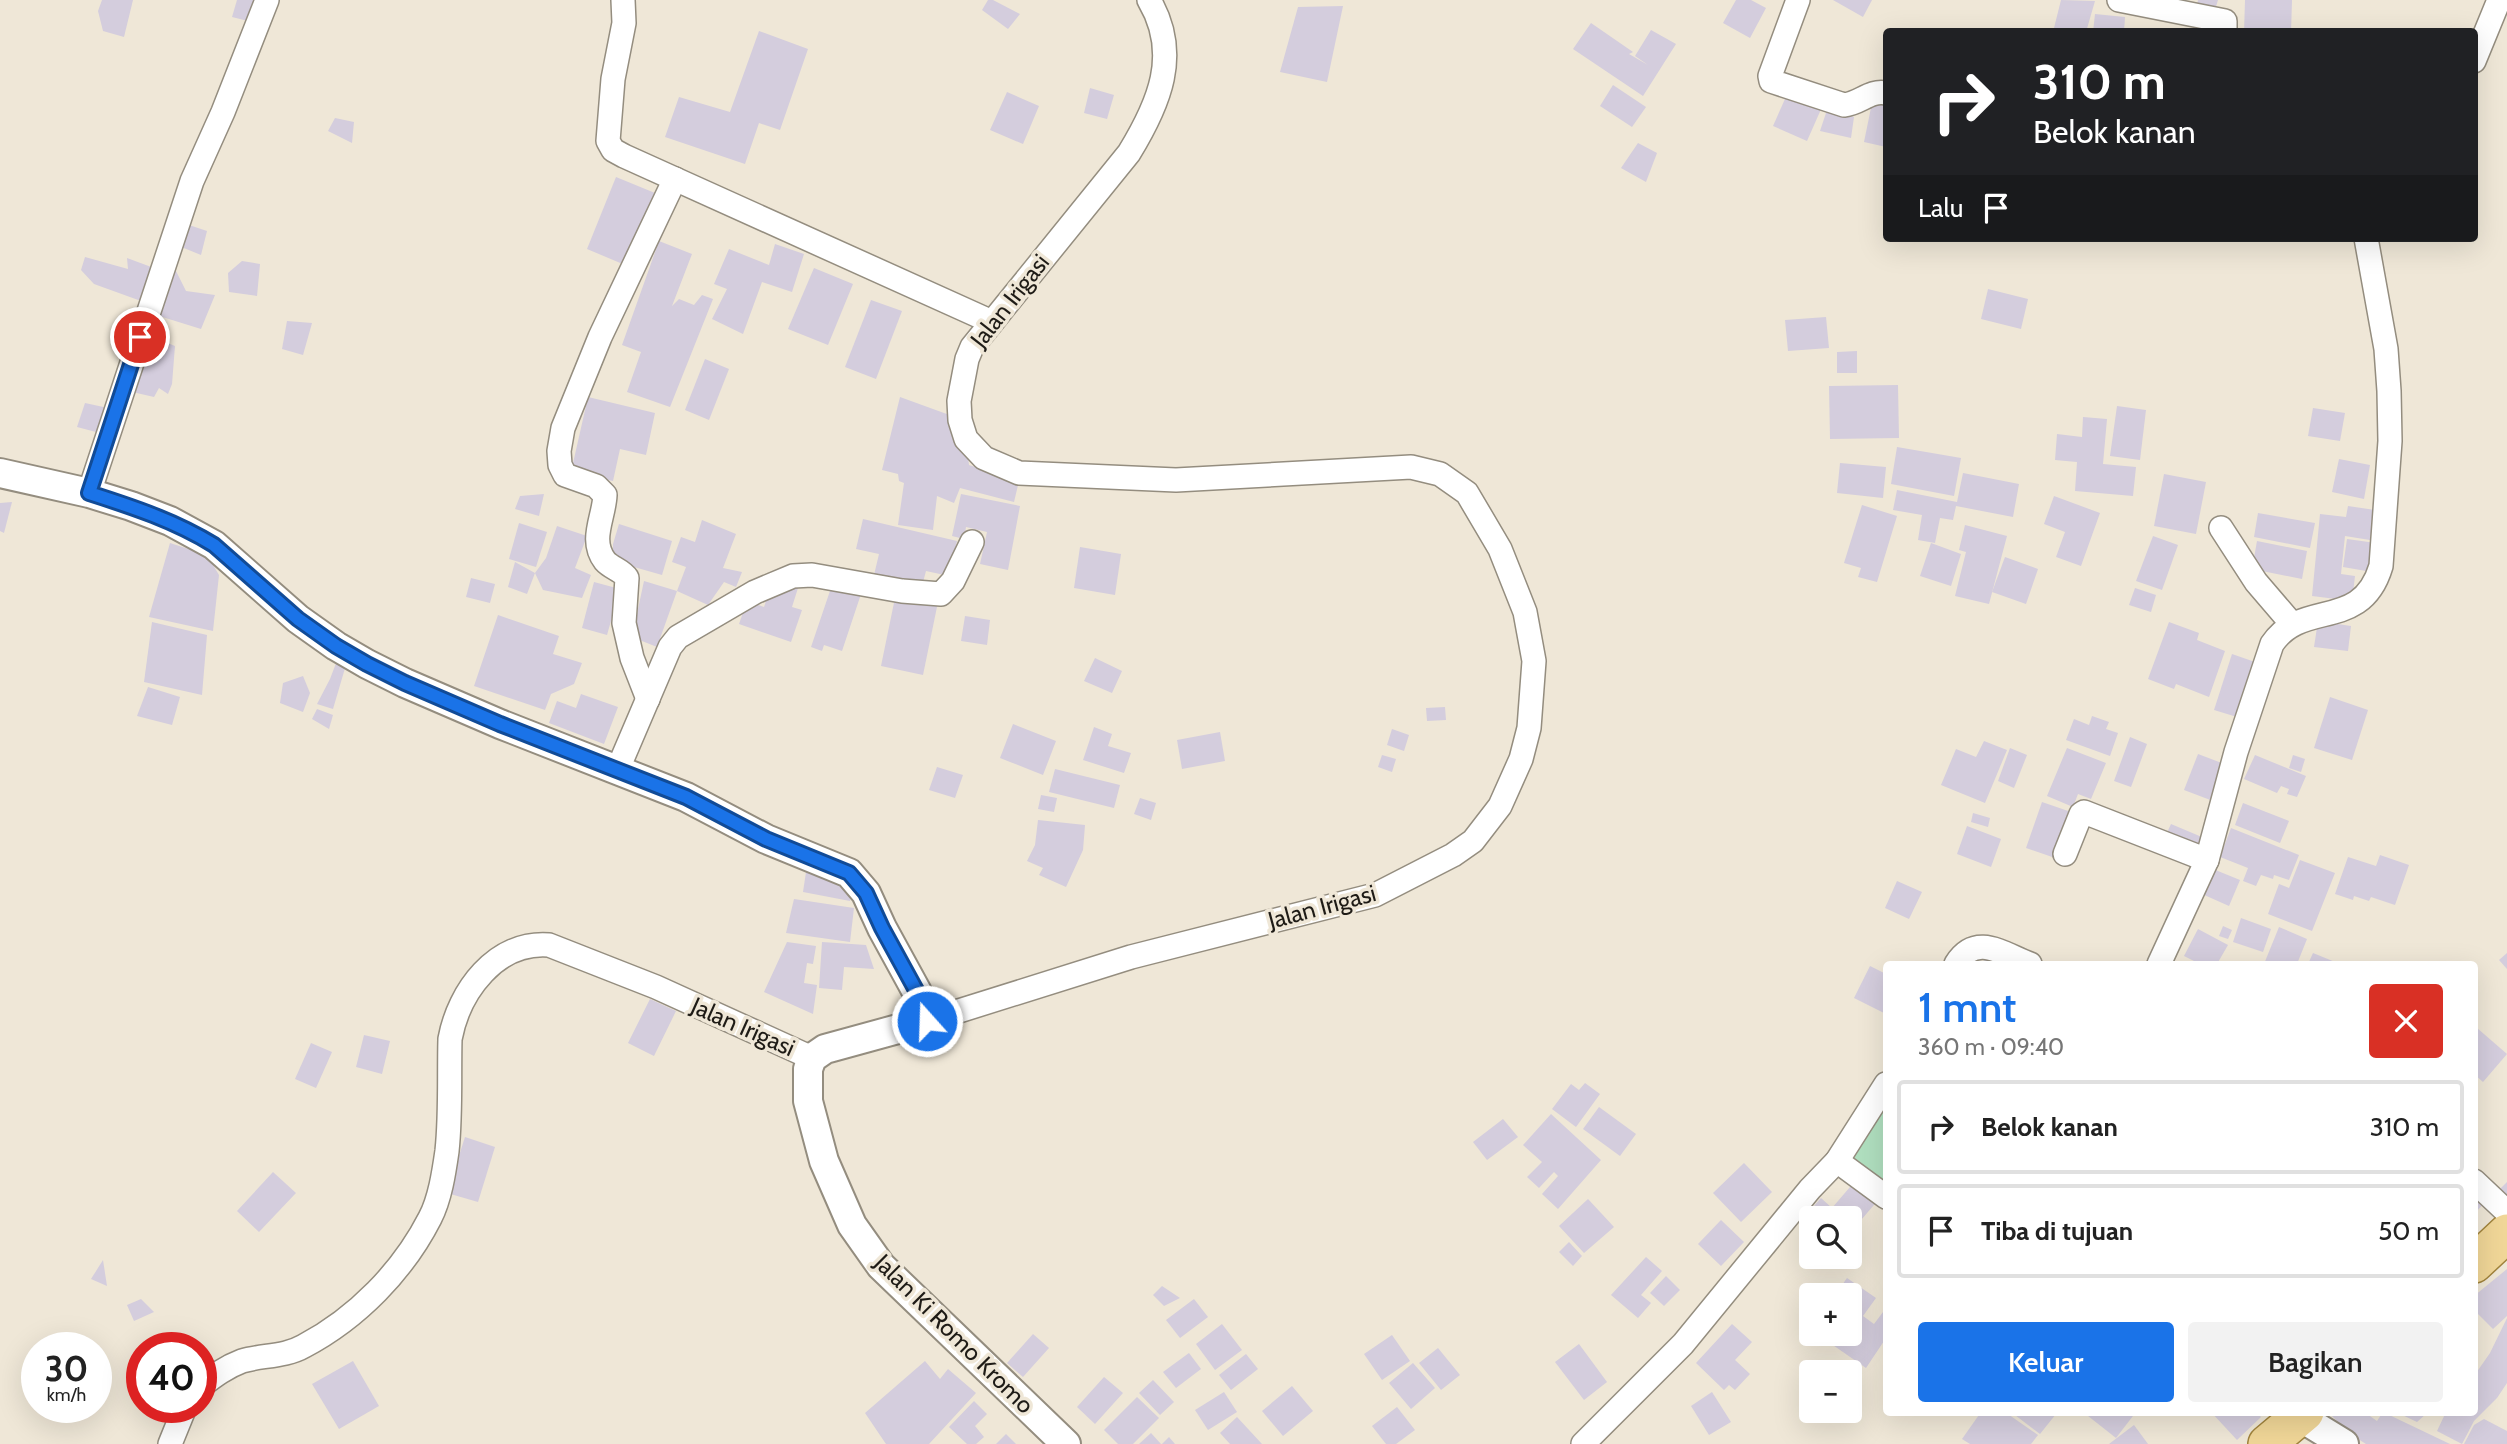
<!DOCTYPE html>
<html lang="id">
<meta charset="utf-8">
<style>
:root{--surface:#fff;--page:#f2f2f2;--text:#222;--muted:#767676;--line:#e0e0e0;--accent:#1a73e8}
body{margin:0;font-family:Cabin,sans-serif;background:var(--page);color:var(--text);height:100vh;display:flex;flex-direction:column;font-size:26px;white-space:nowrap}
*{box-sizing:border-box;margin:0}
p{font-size:23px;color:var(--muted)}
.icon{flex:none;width:38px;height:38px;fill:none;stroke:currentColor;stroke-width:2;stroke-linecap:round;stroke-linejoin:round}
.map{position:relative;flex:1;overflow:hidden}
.panel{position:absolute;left:1883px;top:961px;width:595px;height:455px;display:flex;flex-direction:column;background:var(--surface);border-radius:7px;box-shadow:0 7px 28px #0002}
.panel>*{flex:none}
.banner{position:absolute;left:1883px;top:28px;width:595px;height:214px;border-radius:7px;box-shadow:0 7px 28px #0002;background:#202124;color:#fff;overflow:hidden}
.fabs{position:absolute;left:1799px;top:1206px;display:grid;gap:14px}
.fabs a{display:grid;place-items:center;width:63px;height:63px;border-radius:7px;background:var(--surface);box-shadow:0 7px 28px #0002;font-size:35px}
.speed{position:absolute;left:21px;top:1332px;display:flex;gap:14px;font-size:35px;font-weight:700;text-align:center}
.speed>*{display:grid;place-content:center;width:91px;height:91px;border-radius:50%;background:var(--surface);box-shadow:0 7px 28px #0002;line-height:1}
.speed small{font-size:18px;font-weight:400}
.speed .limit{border:10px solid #d22;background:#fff;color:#111}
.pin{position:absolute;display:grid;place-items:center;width:60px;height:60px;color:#fff;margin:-30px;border:4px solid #fff;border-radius:50%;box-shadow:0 2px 7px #0007}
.me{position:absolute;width:77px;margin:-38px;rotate:340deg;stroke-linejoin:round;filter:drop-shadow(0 0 5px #0008)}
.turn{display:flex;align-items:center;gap:24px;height:147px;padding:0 35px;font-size:32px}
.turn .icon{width:91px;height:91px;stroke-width:2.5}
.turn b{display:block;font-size:49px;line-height:60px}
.then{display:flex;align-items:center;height:66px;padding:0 35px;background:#0003;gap:14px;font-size:26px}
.round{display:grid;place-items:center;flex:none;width:74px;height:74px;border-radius:7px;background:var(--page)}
.head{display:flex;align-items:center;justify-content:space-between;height:119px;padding:0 35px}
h1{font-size:42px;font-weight:600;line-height:52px;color:var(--accent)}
.cta{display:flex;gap:14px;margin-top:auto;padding:14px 35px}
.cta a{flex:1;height:80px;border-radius:7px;background:var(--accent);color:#fff;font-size:28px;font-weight:600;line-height:80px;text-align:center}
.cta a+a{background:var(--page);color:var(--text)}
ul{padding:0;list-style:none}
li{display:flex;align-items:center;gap:21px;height:94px;margin:0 14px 10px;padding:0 21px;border:4px solid var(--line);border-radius:7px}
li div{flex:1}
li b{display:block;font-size:26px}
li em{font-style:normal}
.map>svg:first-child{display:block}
</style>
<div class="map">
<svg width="2507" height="1444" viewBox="0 0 2507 1444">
<rect width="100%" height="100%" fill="#efe7d7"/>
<polygon fill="#b0dfbf" points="1886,1102 1886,1181 1848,1157"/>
<g fill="#d4cddd">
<polygon points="102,0 133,0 124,37 103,31 98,11"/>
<polygon points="237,0 260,0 252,22 232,17"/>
<polygon points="988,0 993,0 1020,14 1008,29 982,10"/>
<polygon points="1736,0 1751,0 1766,8 1750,38 1723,23"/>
<polygon points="1833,0 1872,0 1863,17"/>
<polygon points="2061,0 2095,1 2086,32 2053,32"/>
<polygon points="2198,0 2218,0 2215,10 2197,5"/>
<polygon points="2245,0 2292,0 2291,32 2244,32"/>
<polygon points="1343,6 1327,82 1280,72 1298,7"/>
<polygon points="2095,14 2125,17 2124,32 2093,32"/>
<polygon points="1591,23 1633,52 1629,54 1648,65 1635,56 1651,30 1676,44 1643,96 1573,49"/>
<polygon points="759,31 808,49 780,130 759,123 745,164 665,137 679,97 730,112"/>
<polygon points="1613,85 1646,107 1632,127 1600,106"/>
<polygon points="1090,88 1114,95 1107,119 1084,113"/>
<polygon points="1007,92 1039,106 1023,144 990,130"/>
<polygon points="1788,92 1822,107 1807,141 1773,126"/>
<polygon points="1873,98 1886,100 1886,147 1864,142"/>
<polygon points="1828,107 1854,117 1851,138 1820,131"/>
<polygon points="335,118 354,122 352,143 328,131"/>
<polygon points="1638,143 1657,153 1646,182 1621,168"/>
<polygon points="616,177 655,193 625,265 587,249"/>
<polygon points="186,224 207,231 201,255 174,244"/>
<polygon points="659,241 692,254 672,306 679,299 694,305 702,295 713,299 670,407 627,392 641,352 622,345"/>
<polygon points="775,244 804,254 792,292 762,282 743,334 712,319 727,289 714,284 729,249 769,265"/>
<polygon points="85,257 128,269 127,258 154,268 141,301 94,284 81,270"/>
<polygon points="242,261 260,264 257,296 229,292 228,273"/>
<polygon points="172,263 186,291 215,295 201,329 156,315"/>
<polygon points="814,268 853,284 828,345 788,329"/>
<polygon points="1988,289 2028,299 2021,329 1981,319"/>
<polygon points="871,300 902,311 876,379 845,367"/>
<polygon points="1826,317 1829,348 1788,351 1785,320"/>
<polygon points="287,321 312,323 303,355 282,349"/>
<polygon points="150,336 175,346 172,384 168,394 159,388 154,397 128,391"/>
<polygon points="1857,351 1857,373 1837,373 1837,352"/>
<polygon points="705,359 729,369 709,420 685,410"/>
<polygon points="1898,385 1899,438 1830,439 1829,386"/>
<polygon points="588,397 655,413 646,455 620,449 613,481 571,472"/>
<polygon points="900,397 955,417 967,449 969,465 1019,481 1014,502 960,488 954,503 937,496 933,530 898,525 904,483 899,481 898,474 882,470"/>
<polygon points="85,403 108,408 106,422 96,432 77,427"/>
<polygon points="2117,406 2146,410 2140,460 2110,456"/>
<polygon points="2313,408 2345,413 2340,441 2308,436"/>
<polygon points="2083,417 2107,419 2103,464 2136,467 2133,496 2075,491 2077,462 2055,460 2057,434 2082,437"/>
<polygon points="1897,447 1961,458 1954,496 1891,484"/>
<polygon points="2339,459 2370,465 2364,499 2332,492"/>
<polygon points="1840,463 1886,467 1883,498 1837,493"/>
<polygon points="1963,473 2019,484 2013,517 1956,506 1953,520 1940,518 1935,543 1918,540 1922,515 1893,510 1897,490 1957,502"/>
<polygon points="2164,474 2206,482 2196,534 2154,526"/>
<polygon points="544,494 539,516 515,509 520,496"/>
<polygon points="961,494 1020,506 1008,570 980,564 987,532 966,527 964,539 952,536"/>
<polygon points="2054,496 2100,513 2081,566 2056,557 2065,532 2044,524"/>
<polygon points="12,502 4,533 0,531 0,503"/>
<polygon points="1862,505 1897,516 1877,582 1858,577 1861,568 1844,563"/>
<polygon points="2348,506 2375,510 2370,540 2345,536 2341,574 2355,576 2352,601 2312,596 2320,514 2346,517"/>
<polygon points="2258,513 2315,523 2310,548 2254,537"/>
<polygon points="863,519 957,541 949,576 926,571 922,586 874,575 879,554 856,549"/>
<polygon points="702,520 736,534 723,568 742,572 736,587 724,582 708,605 677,591 686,567 672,562 681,537 695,542"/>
<polygon points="519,523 547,532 536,567 509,559"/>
<polygon points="619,524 672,541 662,575 613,561 613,544"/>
<polygon points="1965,525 2007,536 1989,604 1955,596 1966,552 1959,550"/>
<polygon points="557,526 587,536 575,568 591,575 582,598 543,590 535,573 527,594 508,587 515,562 535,573 546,558"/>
<polygon points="2153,536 2178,545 2162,590 2136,581"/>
<polygon points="2347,539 2376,543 2372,572 2343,567"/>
<polygon points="2257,541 2307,551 2302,579 2252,569"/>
<polygon points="170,543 207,555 219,575 213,631 149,617"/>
<polygon points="1931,543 1961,554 1951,586 1920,576"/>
<polygon points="1080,547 1121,554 1115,595 1074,588"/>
<polygon points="2005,557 2038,569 2026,604 1992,592"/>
<polygon points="471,578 495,584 490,603 466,597"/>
<polygon points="644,581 677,591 657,647 632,637"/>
<polygon points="594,582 620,589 607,635 582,628"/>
<polygon points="786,584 798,588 792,607 802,610 791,642 739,624 747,601 764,607 770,589 782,594"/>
<polygon points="832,585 861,594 842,651 824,645 822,651 811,647"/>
<polygon points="2135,588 2156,595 2151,612 2129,605"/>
<polygon points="896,593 938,602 923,675 881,666"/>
<polygon points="498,615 559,636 553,654 582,663 574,684 551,694 545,710 474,686"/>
<polygon points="965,616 990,620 987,645 961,641"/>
<polygon points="2318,621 2351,626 2348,651 2314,647"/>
<polygon points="152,622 207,635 202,695 144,682"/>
<polygon points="2169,622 2199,633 2197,640 2225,651 2209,697 2176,684 2174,689 2148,679"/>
<polygon points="2232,654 2255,662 2237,717 2214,710"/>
<polygon points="338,658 348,658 333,709 317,704 330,679"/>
<polygon points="1095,658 1122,671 1112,693 1084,681"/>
<polygon points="303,676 310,693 303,712 280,703 283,683"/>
<polygon points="148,687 180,697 172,725 137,716"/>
<polygon points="581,694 618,707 604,744 549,723 557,701 576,708"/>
<polygon points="2330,697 2368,710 2352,760 2314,748"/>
<polygon points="1445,707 1446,720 1427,721 1426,708"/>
<polygon points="317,709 333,715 329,729 312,719"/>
<polygon points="2092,716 2109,722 2106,729 2118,733 2110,756 2066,740 2074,719 2089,725"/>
<polygon points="1013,724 1056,741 1043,775 1000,758"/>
<polygon points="1094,727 1112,734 1108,746 1131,753 1124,773 1083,760"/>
<polygon points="1392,729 1409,735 1404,751 1387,745"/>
<polygon points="1220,732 1225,761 1182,769 1177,740"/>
<polygon points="2130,737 2147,744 2131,787 2114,781"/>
<polygon points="1984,741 2007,750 1985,803 1941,785 1956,749 1976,757"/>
<polygon points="2010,748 2027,755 2014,788 1998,781"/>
<polygon points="2067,748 2106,763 2091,799 2078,794 2073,807 2047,796"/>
<polygon points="2198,754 2227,765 2213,801 2184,790"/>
<polygon points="1382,755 1396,759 1392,772 1378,767"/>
<polygon points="2255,755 2306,776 2297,797 2287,794 2289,789 2281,786 2277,793 2244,779"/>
<polygon points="2293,755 2305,759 2301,772 2289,768"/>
<polygon points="937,767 963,775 955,798 929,790"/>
<polygon points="1055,769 1120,785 1114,808 1049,792"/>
<polygon points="1041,795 1057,798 1054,812 1038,809"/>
<polygon points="1140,798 1156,803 1151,820 1134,814"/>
<polygon points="2042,802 2074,813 2058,859 2026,848"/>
<polygon points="2243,803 2289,821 2280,843 2235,825"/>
<polygon points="1973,813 1990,818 1988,827 1971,822"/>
<polygon points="1038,820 1085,825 1083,850 1066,887 1039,875 1043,868 1027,861 1035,845"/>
<polygon points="2171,824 2209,840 2203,853 2165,837"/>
<polygon points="1967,826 2001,839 1991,867 1957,854"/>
<polygon points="2231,828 2299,855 2289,880 2274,875 2273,879 2261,875 2256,886 2243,881 2248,868 2220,857"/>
<polygon points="2380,855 2409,865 2395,905 2371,897 2369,901 2354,896 2353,900 2335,894 2348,857 2376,866"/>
<polygon points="2300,860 2335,873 2312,931 2268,914 2279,884 2289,888"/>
<polygon points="2213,869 2240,880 2229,906 2202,894"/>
<polygon points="806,872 854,881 850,901 803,892"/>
<polygon points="1897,881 1922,892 1909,919 1885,908"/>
<polygon points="794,899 854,908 850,942 786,933"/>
<polygon points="2241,918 2271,929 2263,952 2233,942"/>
<polygon points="2223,926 2232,930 2228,939 2219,936"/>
<polygon points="2279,927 2307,939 2297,964 2264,964"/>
<polygon points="2198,929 2228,945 2217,964 2200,964 2184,956"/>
<polygon points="787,942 816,946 813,964 807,963 804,983 817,985 813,1014 764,992"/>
<polygon points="822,942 866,945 874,969 844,967 842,990 819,988"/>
<polygon points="2313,953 2340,964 2308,964"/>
<polygon points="2507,953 2507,969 2499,960"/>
<polygon points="1986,956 2005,964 1983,964"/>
<polygon points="1870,966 1886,974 1886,1014 1854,998"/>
<polygon points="650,999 676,1011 654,1056 628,1043"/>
<polygon points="2477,1028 2507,1054 2483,1082 2474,1074 2474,1031"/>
<polygon points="364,1035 390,1041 382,1074 356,1067"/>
<polygon points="311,1043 332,1052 316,1088 295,1079"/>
<polygon points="1585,1083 1600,1094 1576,1127 1552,1109 1571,1084 1579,1090"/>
<polygon points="1599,1107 1636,1134 1620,1156 1583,1129"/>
<polygon points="1551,1114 1601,1160 1558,1209 1542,1194 1558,1176 1554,1172 1539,1188 1527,1177 1542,1162 1523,1145"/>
<polygon points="1503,1119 1518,1137 1487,1160 1473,1142"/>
<polygon points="465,1137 495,1147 478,1202 447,1193"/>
<polygon points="1744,1163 1772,1192 1741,1222 1713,1193"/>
<polygon points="273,1172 296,1193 259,1232 237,1211"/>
<polygon points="1856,1180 1879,1199 1850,1233 1850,1218 1811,1218 1811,1232 1800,1222 1821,1198 1832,1208"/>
<polygon points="2507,1182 2507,1201 2496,1193"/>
<polygon points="2474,1186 2488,1199 2474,1214"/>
<polygon points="1588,1199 1614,1227 1584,1253 1559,1226"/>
<polygon points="1721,1220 1744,1242 1721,1266 1698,1244"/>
<polygon points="1569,1242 1582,1256 1573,1266 1559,1252"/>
<polygon points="1646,1257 1662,1271 1641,1295 1651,1303 1638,1318 1611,1295"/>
<polygon points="103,1260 107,1286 91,1279"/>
<polygon points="2507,1269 2507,1316 2493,1329 2474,1310 2474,1296"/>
<polygon points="1666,1276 1680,1290 1664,1306 1650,1293"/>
<polygon points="1847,1278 1876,1298 1863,1316 1874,1324 1883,1312 1886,1315 1886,1338 1866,1368 1817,1334 1850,1334 1850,1295 1835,1295"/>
<polygon points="1162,1286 1180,1298 1164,1306 1153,1295"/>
<polygon points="141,1299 154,1312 134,1321 127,1305"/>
<polygon points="1194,1299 1208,1317 1180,1338 1166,1320"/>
<polygon points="2507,1318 2507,1383 2497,1398 2474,1421 2462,1444 2437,1431 2446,1412 2474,1412 2474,1376 2490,1353"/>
<polygon points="1222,1324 1242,1350 1215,1370 1196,1344"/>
<polygon points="1732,1324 1752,1342 1735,1360 1750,1374 1735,1390 1729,1385 1724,1390 1696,1363"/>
<polygon points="1033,1334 1049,1348 1023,1377 1007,1363"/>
<polygon points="1392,1335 1410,1361 1382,1380 1364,1354"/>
<polygon points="1579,1344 1607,1382 1584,1400 1555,1362"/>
<polygon points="1438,1348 1460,1375 1441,1390 1419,1363"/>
<polygon points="1189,1353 1201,1369 1176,1388 1163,1372"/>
<polygon points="1246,1354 1258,1369 1231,1390 1219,1375"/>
<polygon points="353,1361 379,1406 339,1429 312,1384"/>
<polygon points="925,1361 940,1379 948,1369 976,1393 929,1444 886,1444 865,1413"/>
<polygon points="1413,1363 1435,1388 1411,1409 1389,1383"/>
<polygon points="1104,1377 1123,1393 1095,1424 1077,1407"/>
<polygon points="1153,1380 1174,1402 1160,1415 1139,1393"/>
<polygon points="1292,1386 1313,1411 1283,1436 1262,1411"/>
<polygon points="1224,1392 1237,1412 1208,1430 1195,1410"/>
<polygon points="1712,1392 1731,1422 1709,1435 1691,1406"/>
<polygon points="1137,1397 1159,1418 1133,1444 1118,1444 1104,1430"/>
<polygon points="974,1401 987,1414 975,1426 984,1437 976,1444 967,1444 949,1427"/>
<polygon points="1397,1407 1415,1430 1396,1444 1386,1444 1372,1426"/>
<polygon points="1981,1412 2005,1412 2038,1435 2031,1444 1970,1444 1962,1439"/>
<polygon points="2011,1412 2054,1412 2056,1414 2040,1434"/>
<polygon points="2083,1412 2136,1412 2116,1438"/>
<polygon points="2211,1412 2256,1412 2261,1417 2237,1440"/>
<polygon points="2328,1412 2368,1412 2367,1414 2377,1421 2383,1412 2450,1444 2366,1444 2349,1433"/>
<polygon points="2396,1412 2423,1412 2426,1414 2417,1422"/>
<polygon points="1237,1417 1262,1444 1230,1444 1220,1433"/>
<polygon points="2484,1419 2507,1431 2507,1444 2464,1444 2474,1425"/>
<polygon points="2134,1425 2148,1444 2109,1444"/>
<polygon points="1151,1433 1161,1444 1139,1444"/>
<polygon points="1006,1434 1016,1444 996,1444"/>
<polygon points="1169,1437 1175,1444 1162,1444"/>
</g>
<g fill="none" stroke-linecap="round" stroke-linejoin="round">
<g stroke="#948d7f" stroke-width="26">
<g id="minor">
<polyline points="623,0 624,23 613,79 608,141 613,150 624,156 992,322"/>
<path d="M1798,0L1770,76L1771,81L1844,105C1861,103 1869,90 1886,93"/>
<polyline points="2119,0 2225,21 2225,32"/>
<polyline points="2474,61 2499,0"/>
<polyline points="89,493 192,181 223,112 267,0"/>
<polyline points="2221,528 2256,582 2292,624"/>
<path d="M648,699L632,658L624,623L627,578C622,570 611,568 605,561C589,540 604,518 605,495L596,486L565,475L560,465L559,451L563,428L600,337L675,179"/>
<polyline points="617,771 670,647 678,637 755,592 793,576 812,575 902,591 941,594 953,581 972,542"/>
<polyline points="2065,854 2081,814 2084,812 2207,860"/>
<path d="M1956,964C1976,932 2003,954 2030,964"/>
<path d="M2159,964L2207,860L2236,752L2272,644C2303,598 2361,633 2381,566L2390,441L2389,391L2386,349L2366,238"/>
<path d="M927,1021L1131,957L1375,895L1453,855L1473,841L1500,806L1521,759L1529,728L1534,661L1525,612L1500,549L1467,493L1440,474L1411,467L1176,480L1019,473L984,458L966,439L960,420L959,401L967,359L972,347L1129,153C1159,104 1181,54 1149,0"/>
<polyline points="1837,1161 1886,1197"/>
<polyline points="2474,1181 2507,1212"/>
<path d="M201,1386C214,1376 226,1367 242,1361C262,1355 285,1357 304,1346C357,1318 403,1271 430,1218C440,1199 444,1172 447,1151C451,1114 449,1075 450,1039C459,991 496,941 549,945L656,987L812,1058"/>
<polyline points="170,1444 185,1407"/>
<polyline points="1583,1444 1683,1344 1810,1189 1837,1161 1886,1084"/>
</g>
</g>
<g stroke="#948d7f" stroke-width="32">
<g id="tertiary">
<polyline points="0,473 89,493 131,506 170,521 214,545 298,619 336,646 367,664 405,683 500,724 686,797 766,839 849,873 866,893 882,928 917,992 927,1021 825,1049 812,1058 808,1069 808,1101 824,1161 852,1225 881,1266 1066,1444"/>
<polyline points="2300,1417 2344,1444"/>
</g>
</g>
<g stroke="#a0833c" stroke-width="40">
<g id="primary">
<polyline points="2474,1264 2507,1233"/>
<polyline points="2267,1444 2305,1412"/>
</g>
</g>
<use href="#minor" stroke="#fff" stroke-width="23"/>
<use href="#tertiary" stroke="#fff" stroke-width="28"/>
<use href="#primary" stroke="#f0d697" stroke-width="37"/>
</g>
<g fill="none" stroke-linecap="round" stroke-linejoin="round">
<g stroke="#114b97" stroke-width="18">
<path id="route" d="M140,337L89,493C133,507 175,521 214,545L298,619L336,646L367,664L405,683L500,724L686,797L766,839L849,873L866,893L882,928L917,992L927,1021"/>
</g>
<use href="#route" stroke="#1a73e8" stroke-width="12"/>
</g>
<g text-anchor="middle" stroke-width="7" stroke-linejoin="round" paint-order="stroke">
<g font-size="24" fill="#1e1b16" stroke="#efe7d7">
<text transform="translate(1010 301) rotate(-52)" y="8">Jalan Irigasi</text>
<text transform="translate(1322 907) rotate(-15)" y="8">Jalan Irigasi</text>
<text transform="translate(743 1027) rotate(24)" y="8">Jalan Irigasi</text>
<text transform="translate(954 1334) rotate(45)" y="8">Jalan Ki Romo Kromo</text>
</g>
</g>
</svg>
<div class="fabs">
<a><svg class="icon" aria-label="search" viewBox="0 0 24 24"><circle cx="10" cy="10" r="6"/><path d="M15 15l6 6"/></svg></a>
<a>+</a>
<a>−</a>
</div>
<div class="speed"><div>30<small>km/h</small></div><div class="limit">40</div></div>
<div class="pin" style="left:140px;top:337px;background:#d93025"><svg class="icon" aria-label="arrive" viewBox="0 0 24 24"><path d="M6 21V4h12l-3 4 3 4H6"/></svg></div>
<svg class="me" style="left:927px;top:1021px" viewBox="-20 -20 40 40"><circle r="17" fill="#1a73e8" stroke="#fff" stroke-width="3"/><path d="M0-11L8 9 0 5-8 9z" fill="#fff"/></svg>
<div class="banner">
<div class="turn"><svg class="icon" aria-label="right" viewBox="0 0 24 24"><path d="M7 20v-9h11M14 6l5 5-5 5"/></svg><div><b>310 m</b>Belok kanan</div></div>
<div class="then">Lalu<svg class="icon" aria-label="arrive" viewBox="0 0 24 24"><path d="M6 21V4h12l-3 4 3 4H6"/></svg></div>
</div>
<section class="panel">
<div class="head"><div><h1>1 mnt</h1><p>360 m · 09:40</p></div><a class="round" style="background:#d93025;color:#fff"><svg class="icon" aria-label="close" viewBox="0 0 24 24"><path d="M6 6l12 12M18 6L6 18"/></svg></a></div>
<ul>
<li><svg class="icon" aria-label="right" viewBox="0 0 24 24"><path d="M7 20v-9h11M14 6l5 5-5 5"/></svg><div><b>Belok kanan</b></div><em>310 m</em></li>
<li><svg class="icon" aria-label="arrive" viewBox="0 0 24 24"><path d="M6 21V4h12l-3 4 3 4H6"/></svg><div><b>Tiba di tujuan</b></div><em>50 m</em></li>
</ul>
<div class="cta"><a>Keluar</a><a>Bagikan</a></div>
</section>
</div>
